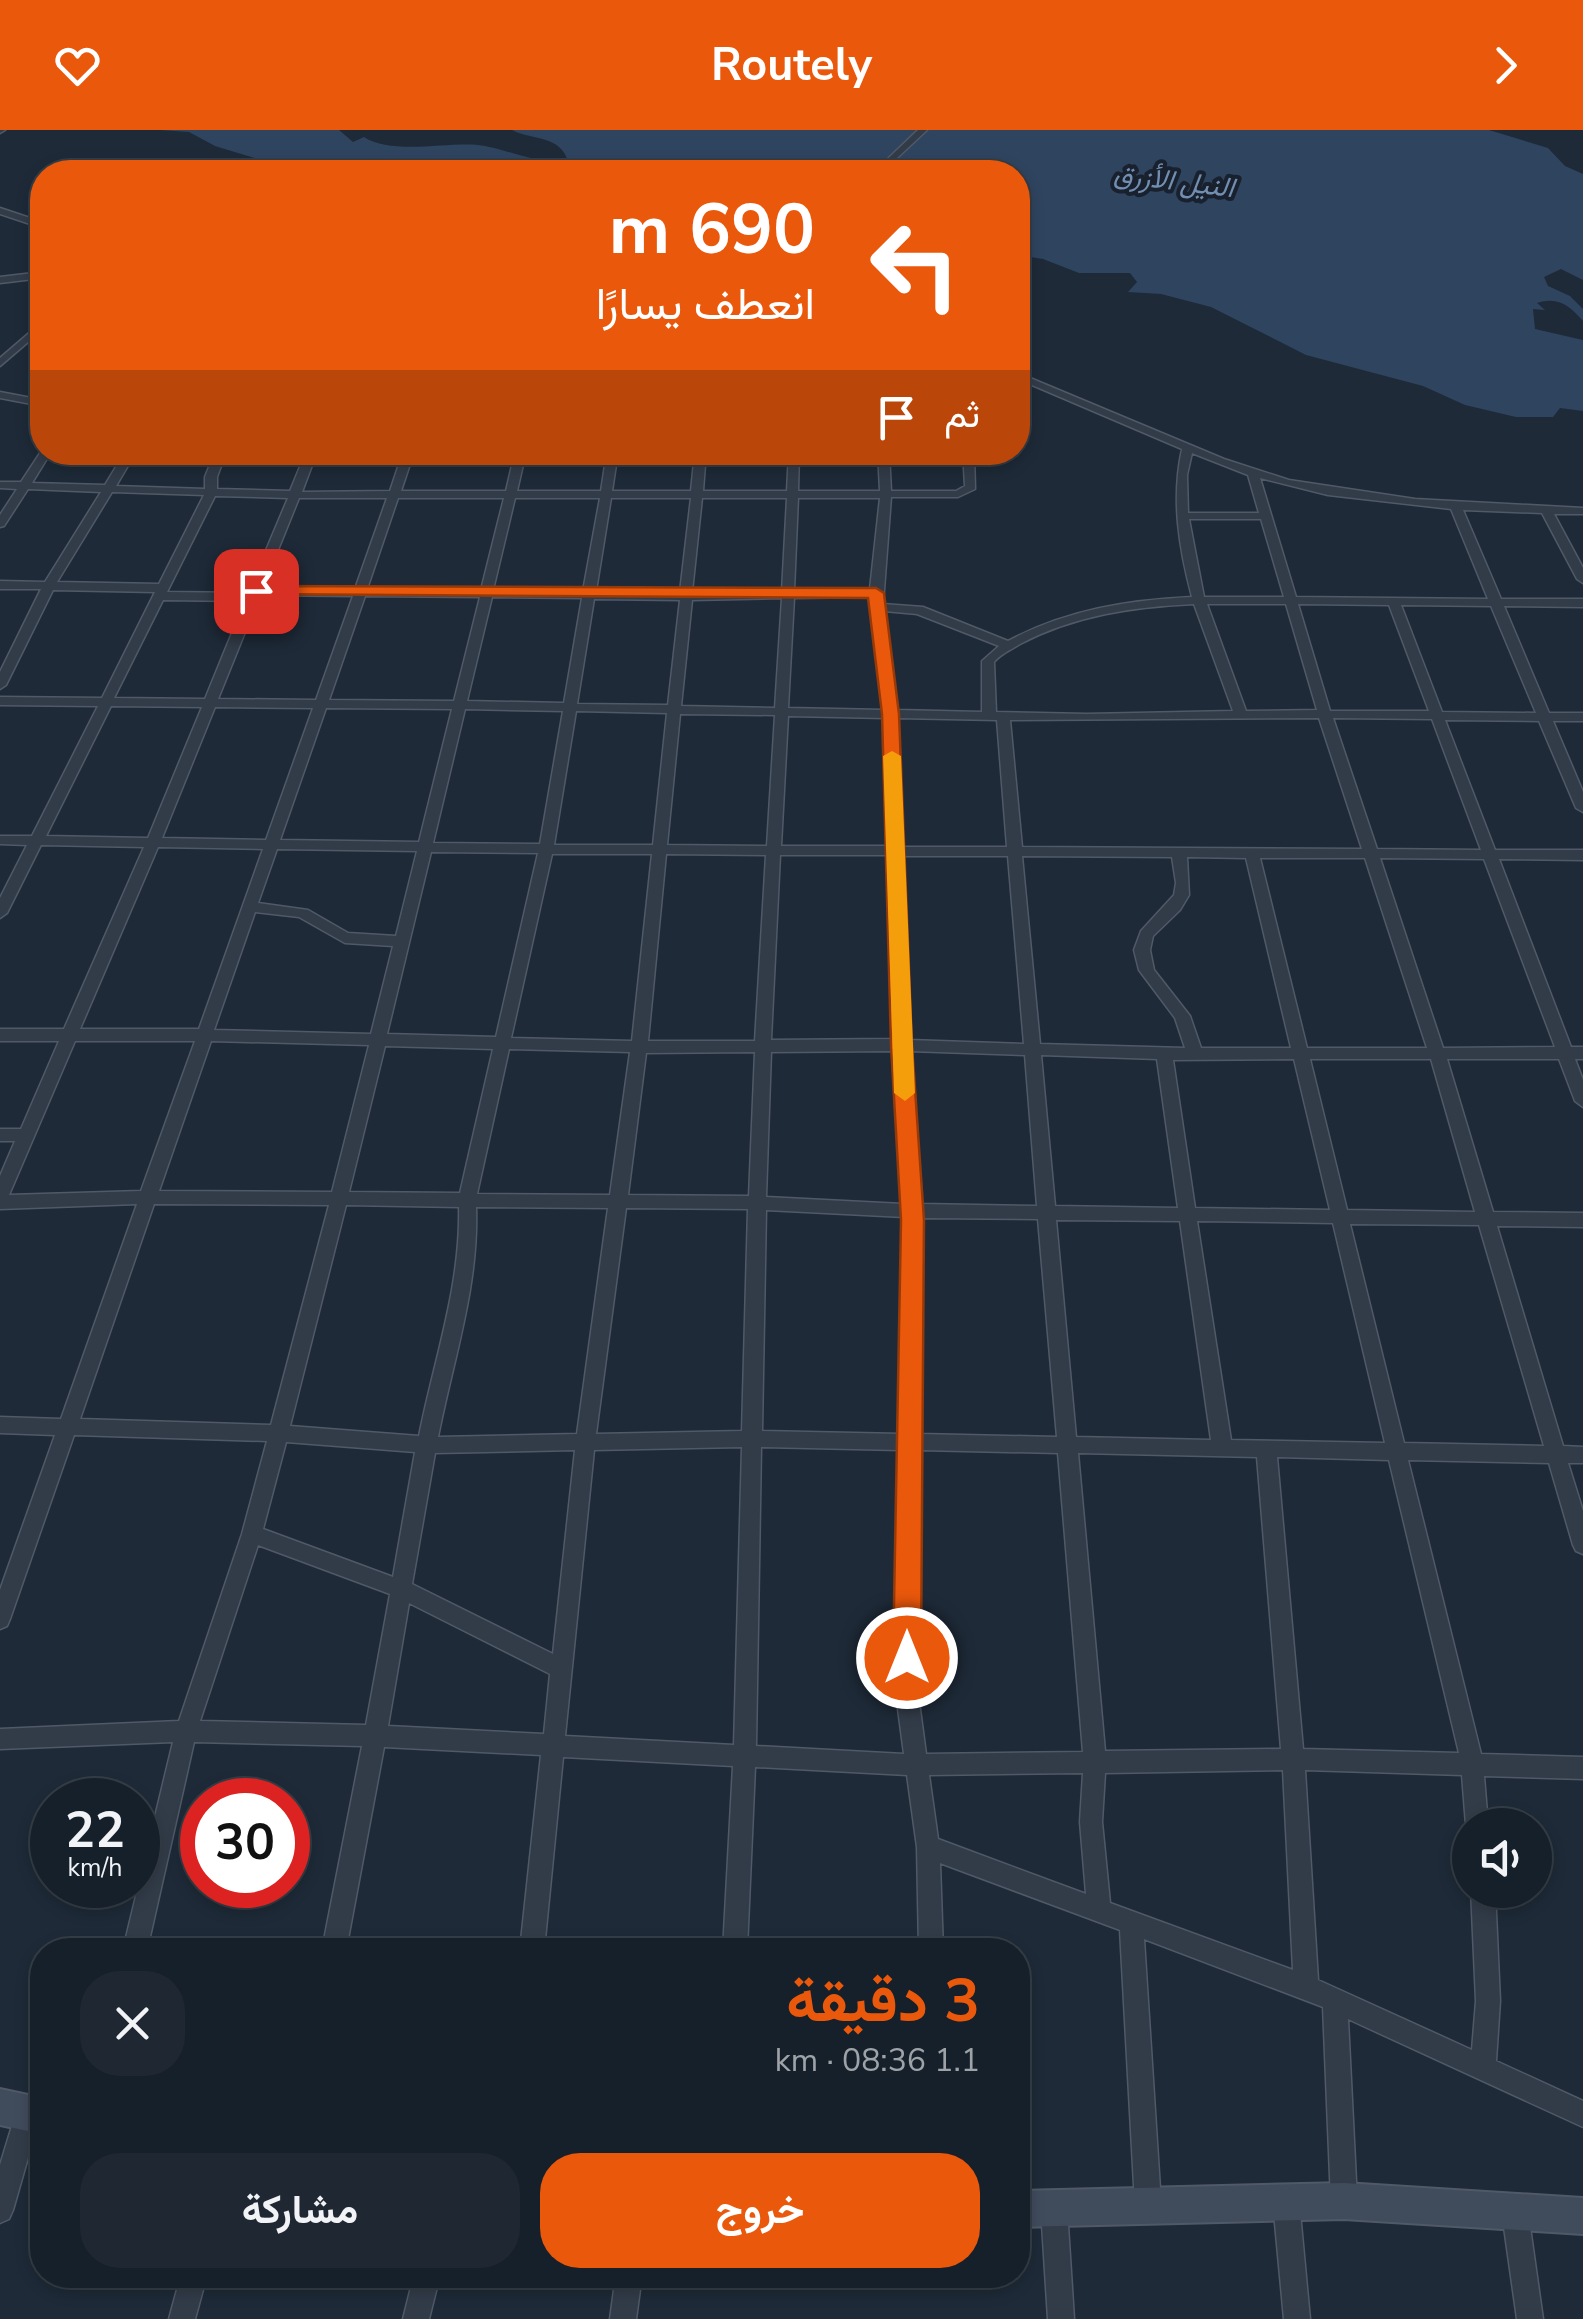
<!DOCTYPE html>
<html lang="ar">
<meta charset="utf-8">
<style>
:root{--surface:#16202a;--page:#1f2832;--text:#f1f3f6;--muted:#9ea3a8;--line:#353e47;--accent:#ea580c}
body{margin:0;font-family:"Nunito Sans",Vazirmatn,sans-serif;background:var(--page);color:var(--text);direction:rtl;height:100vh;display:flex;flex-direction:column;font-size:38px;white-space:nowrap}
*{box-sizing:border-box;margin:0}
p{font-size:32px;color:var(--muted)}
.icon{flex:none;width:55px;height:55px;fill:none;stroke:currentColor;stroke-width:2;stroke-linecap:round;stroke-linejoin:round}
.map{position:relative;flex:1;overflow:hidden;direction:ltr}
.side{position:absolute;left:30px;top:1808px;width:1000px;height:350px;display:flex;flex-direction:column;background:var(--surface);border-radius:40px;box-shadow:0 5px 15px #0003,0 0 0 2px var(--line);direction:rtl}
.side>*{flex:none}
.top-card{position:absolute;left:30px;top:30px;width:1000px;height:305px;border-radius:40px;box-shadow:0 5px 15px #0003,0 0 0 2px var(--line);direction:rtl;background:#ea580c;color:#fff;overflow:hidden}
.tools{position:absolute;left:1452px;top:1678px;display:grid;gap:20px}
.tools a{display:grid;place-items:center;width:100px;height:100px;border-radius:50%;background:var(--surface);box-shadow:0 5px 15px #0003,0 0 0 2px var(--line);font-size:50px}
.speed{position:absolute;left:30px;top:1648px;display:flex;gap:20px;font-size:50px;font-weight:700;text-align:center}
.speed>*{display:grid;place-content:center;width:130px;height:130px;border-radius:50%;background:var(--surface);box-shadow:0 5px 15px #0003,0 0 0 2px var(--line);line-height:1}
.speed small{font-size:25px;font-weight:400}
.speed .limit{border:15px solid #d22;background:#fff;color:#111}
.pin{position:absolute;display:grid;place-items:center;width:85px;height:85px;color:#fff;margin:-42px;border-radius:20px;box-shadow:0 5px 15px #0006}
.me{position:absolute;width:110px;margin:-55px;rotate:0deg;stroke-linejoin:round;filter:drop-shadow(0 0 8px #0008)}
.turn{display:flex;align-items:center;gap:35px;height:210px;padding:0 50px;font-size:45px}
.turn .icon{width:130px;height:130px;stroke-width:2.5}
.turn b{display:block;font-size:70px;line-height:85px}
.then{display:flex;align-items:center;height:95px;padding:0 50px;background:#0003;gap:20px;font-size:38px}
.round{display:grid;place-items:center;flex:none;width:105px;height:105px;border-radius:40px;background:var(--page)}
.head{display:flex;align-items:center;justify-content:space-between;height:170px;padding:0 50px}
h1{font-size:60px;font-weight:700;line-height:75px;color:var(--accent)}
.cta{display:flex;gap:20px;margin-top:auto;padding:20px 50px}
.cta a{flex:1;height:115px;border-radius:40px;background:var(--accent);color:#fff;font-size:40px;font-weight:700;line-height:115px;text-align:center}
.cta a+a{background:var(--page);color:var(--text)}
header{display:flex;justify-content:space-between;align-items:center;height:130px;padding:0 50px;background:var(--accent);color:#fff;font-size:45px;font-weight:700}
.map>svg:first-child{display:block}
</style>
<header><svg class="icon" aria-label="forward" viewBox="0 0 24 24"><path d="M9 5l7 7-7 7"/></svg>Routely<svg class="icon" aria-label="heart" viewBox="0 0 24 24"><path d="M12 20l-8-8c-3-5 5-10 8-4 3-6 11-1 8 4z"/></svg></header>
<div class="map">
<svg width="1583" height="2189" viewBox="0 0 1583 2189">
<rect width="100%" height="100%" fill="#1e2a38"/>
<path fill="#2f445f" d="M160,0H339L353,12L364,7C391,25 447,12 478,15C504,18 550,38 568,32C561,5 534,11 512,0H1489L1548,18L1565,36L1583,44V150L1561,139L1544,147L1548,156L1570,166L1583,179V191C1570,176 1558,166 1537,173L1545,180L1533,179L1535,199L1583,210V281L1560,278L1553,287H1516L1465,275L1423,256L1306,225L1211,177L1161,164L1128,162L1137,152L1130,143H1079L1043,129L1018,125V42H301L215,16L189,2Z"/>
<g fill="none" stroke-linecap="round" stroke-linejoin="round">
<g stroke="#505967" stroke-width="3">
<g id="street">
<polygon points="0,0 5,0 0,3"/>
<polygon points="918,0 927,0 882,42 874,42"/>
<polygon points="0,78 42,92 42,98 0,84"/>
<polygon points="42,142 42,148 0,153 0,147"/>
<polygon points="42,192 42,200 0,236 0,228"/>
<path d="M1018,243L1224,329L1289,350L1415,369L1583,378V384H1554L1583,438V453L1577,449L1542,383L1463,380L1501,469H1583V477L1504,476L1549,583H1583V591H1553L1583,662V682L1576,678L1539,591L1445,590L1495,720H1583V730L1499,729L1571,917H1583V929H1575L1583,950V977L1575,971L1559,929H1447L1493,1082L1583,1083V1097L1497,1096L1563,1316L1583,1317V1333H1568L1583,1381V1424L1576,1421L1573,1415L1549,1333L1408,1330L1481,1624L1583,1627V1649L1484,1646L1488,1695H1470V1703L1466,1695L1462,1645L1305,1640L1318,1850L1472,1920L1476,1871L1471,1760H1495L1500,1871L1496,1931L1583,1971V1997L1348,1889L1357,2071L1353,2080L1344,2084L1335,2080L1331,2071L1323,1877L1144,1809L1161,2074L1157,2083L1148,2087L1139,2083L1135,2074L1120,1800L940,1733L943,1820H919L917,1717L907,1645L755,1637L747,1820H723L733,1636L563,1627L544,1820H520L541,1625L384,1617L346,1820H322L362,1616L194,1612L147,1820H123L173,1612L0,1619V1599L179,1591L242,1404L267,1311L74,1305L10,1489L7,1496L0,1499V1460L55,1305L0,1303V1287L61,1289L137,1074L0,1079V1046L15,1011H0V999H21L59,911H0V899H64L144,717L41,715L7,783L0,788V768L27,715L0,714V706H32L98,576L0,575V567L102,568L155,462L53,460L6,555L0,559V542L41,459H0V451L45,452L101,362L28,359L4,396L0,397V385L17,359L0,358V352H21L42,320V322H51L32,353L105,355L125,322H136L116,356L205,359V347L215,322H226L217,347V359L290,361L306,322H317L302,362L390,361L403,322H414L401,361H506L515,322H526L517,361H601L607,322H618L612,361H691L695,322H706L703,361H787L789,322H799L798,361H880L878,322H889L891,361H956L965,356L963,322H974L975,359L958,367H891L883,474L923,477L1008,511C1066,480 1128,470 1192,467C1179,418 1171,369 1182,319L1018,249ZM1192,323L1248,345L1259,383H1188L1187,345ZM1260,348L1328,365L1451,379L1488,469L1296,467ZM112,362L204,365L159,454L57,452ZM215,366L288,368L248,463L167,462ZM299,368H387L355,459L263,457ZM398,368H504L481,460L367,459ZM515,368H600L583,461L493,460ZM611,368H691L680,462L596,461ZM702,368H787L782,461L692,462ZM798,368H880L870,459L794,461ZM1189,389H1261L1284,467H1204ZM260,465L353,466L316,570L218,569ZM365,466L480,467L454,571L329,570ZM492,467L582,468L564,573L467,571ZM870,467L884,580L788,578L794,468ZM782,468L775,578L681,576L692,470ZM594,469L680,470L668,575L577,574ZM163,470L245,471L205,569L114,568ZM1194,474L1233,581L1087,584L996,582L994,532C1002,523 1011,520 1020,514C1075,485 1133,477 1194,474ZM1207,474H1286L1317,580L1246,581ZM1298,474L1389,475L1429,581H1330ZM1401,475L1491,476L1536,583L1442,582ZM884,481L917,484L999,516L982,531V582L897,580ZM111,576L202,577L148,708L46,706ZM215,577L313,578L266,710L162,708ZM326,578L452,579L419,712L280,710ZM465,579L563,581L540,714L433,713ZM576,581L667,583L653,715H554ZM680,584L775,585L767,716L667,715ZM788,586L885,588L888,716H781ZM898,588L997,590L1007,717H902ZM1319,588L1362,719L1022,717L1010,590ZM1333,588L1432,589L1481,720L1377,719ZM158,717L263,719L199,899H80ZM277,719L417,721L396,806L348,803L308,780L258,773ZM431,722L538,723L496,907L387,904ZM552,724H652L632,911L511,908ZM666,724L766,725L755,911H648ZM780,725H888L893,909L771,910ZM902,726H1008L1024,914L909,910ZM1022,726L1172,727L1176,753L1174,765L1141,801L1134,820L1139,840L1175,888L1185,918L1040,914ZM1187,727L1246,728L1291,918H1201L1190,886L1154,840L1150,820L1153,806L1180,780L1189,765ZM1260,728H1365L1427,918H1307ZM1380,728L1484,729L1555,917L1443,918ZM255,782L299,787L345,813L393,816L371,904L214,900ZM75,911H195L141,1061L9,1065ZM211,911L369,915L332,1062L159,1061ZM385,916L493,919L460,1063L349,1062ZM509,919L630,922L610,1065L477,1064ZM893,921L903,1074L766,1067L771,922ZM909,921L1025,925L1037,1076L921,1074ZM755,922L749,1066L628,1065L646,923ZM1041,925L1157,929L1178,1078L1055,1076ZM1294,929L1330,1080L1195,1078L1173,930ZM1310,929H1431L1475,1082L1347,1080ZM154,1074L329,1075L271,1295L80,1289ZM346,1075L459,1077C461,1156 434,1230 419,1306L290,1296ZM476,1077L608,1078L577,1304L438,1307C453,1230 479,1156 476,1077ZM626,1078L748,1079L742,1301L596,1304ZM766,1080L904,1087L901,1304L762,1301ZM922,1088L1038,1089L1057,1307L920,1304ZM1056,1090L1180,1091L1211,1310L1076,1307ZM1197,1091L1333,1093L1385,1313L1231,1310ZM1350,1094L1479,1095L1544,1316L1404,1313ZM286,1312L415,1322L393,1447L263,1399ZM742,1317L734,1615L565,1606L594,1320ZM761,1317L900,1320L896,1564L904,1624L756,1616ZM575,1320L553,1524L412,1454L435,1323ZM920,1320L1058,1323L1083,1622L926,1624L918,1564ZM1078,1323L1257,1327L1281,1619L1105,1621ZM1277,1327L1389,1330L1459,1623L1303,1619ZM258,1415L390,1464L366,1595L200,1591ZM409,1473L550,1544L544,1604L388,1596ZM1283,1640L1293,1840L1110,1773L1102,1692L1105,1643ZM1083,1643L1080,1692L1086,1764L938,1709L929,1645Z"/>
<polygon points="0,262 42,270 42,276 0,268"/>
<polygon points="28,1969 37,1973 41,1982 13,2080 9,2089 0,2093 0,2035 19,1973"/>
<polygon points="1286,2059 1295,2063 1299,2072 1310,2189 1284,2189 1273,2072 1277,2063"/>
<polygon points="1054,2066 1063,2070 1067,2079 1074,2189 1048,2189 1041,2079 1045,2070"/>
<polygon points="1515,2070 1524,2074 1528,2083 1543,2189 1517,2189 1502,2083 1506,2074"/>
<polygon points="181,2145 207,2145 195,2189 169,2189"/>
<polygon points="414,2145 440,2145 429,2189 403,2189"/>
<polygon points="616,2145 642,2145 636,2189 610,2189"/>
</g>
</g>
<g stroke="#505967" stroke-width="4">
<g id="secondary">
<polygon points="0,1959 42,1968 42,2004 0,1995"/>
<polygon points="1344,2053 1583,2068 1583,2104 1344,2089 1018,2097 1018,2061"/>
</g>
</g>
<use href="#street" fill="#323c49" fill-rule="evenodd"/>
<use href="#secondary" fill="#404b5c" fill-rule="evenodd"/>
</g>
<polygon fill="#ea580c" stroke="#983908" stroke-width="2.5" points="256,456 876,458 884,463 899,584 912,915 924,1090 921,1528 916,1537 907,1541 897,1537 893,1528 901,1090 891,915 882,584 868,468 250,464 250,457"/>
<polygon fill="#f59e0b" points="892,621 901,626 915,963 905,971 894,963 883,626"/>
<g text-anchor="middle" stroke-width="8" stroke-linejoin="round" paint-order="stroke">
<g font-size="28" font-style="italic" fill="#728eb0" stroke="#18212d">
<text transform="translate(1174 50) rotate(7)" y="10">النيل الأزرق</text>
</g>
</g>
</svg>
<div class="tools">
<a><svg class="icon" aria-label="sound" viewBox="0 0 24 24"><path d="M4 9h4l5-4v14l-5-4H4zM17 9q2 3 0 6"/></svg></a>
</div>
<div class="speed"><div>22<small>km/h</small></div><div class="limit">30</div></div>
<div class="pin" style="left:256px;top:461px;background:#d93025"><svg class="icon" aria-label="arrive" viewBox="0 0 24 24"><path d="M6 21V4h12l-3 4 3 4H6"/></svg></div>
<svg class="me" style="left:907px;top:1528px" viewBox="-20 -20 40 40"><circle r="17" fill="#ea580c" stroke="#fff" stroke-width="3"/><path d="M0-11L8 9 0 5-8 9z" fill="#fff"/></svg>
<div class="top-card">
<div class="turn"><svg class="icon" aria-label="left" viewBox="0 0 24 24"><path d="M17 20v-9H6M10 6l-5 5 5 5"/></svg><div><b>690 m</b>انعطف يسارًا</div></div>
<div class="then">ثم<svg class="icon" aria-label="arrive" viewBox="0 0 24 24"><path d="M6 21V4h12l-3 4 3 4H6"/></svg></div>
</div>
<section class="side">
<div class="head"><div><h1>3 دقيقة</h1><p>1.1 km · 08:36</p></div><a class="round"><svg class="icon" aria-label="close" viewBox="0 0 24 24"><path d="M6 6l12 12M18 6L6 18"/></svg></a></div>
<div class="cta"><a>خروج</a><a>مشاركة</a></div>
</section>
</div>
